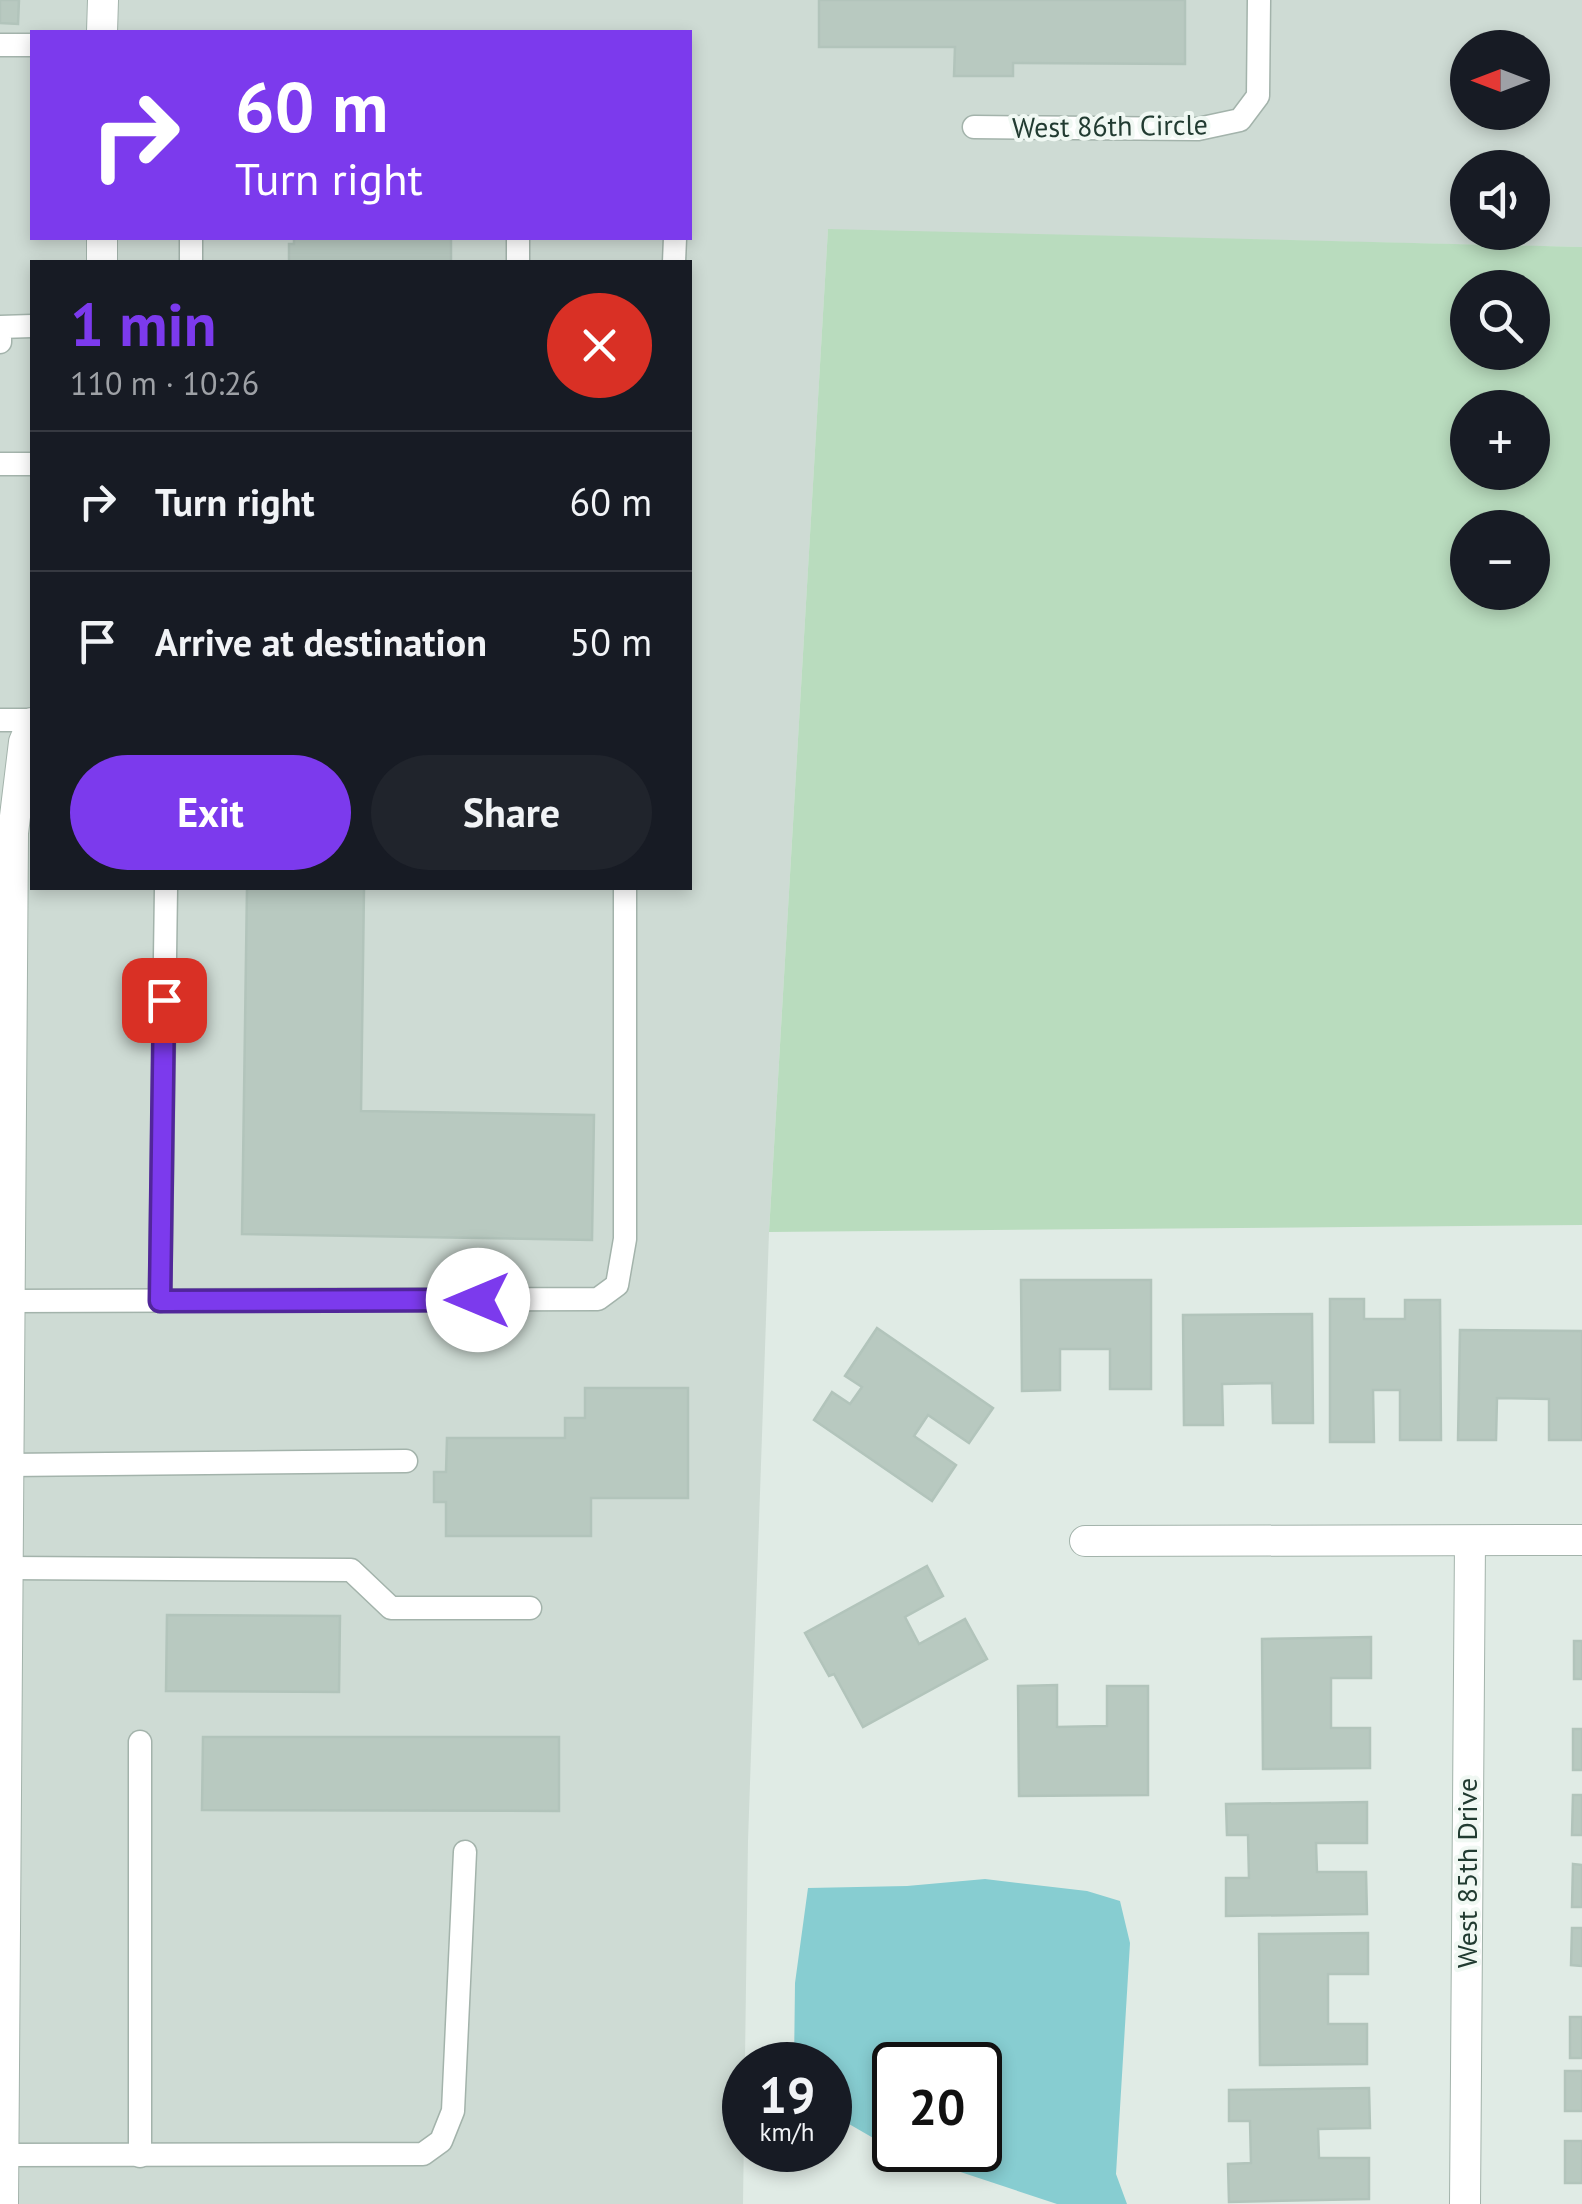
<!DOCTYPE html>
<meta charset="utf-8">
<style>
:root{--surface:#171b24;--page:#20242c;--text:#f1f3f6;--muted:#9ea1a6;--line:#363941;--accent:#7c3aed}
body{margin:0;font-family:"PT Sans",sans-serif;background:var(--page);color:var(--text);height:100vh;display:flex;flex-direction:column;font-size:38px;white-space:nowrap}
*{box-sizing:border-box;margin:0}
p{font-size:32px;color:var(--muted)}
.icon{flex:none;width:55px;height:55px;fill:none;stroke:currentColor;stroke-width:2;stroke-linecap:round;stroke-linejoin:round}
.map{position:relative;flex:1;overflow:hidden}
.sheet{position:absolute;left:30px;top:260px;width:662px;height:630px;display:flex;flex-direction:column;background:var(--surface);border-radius:0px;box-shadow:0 5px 15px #0003}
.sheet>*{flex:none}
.top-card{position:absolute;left:30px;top:30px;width:662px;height:210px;border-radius:0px;box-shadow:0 5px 15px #0003;background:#7c3aed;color:#fff;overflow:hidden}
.needle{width:65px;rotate:270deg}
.fabs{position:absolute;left:1450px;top:30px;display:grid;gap:20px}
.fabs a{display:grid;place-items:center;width:100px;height:100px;border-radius:50%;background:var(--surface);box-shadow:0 5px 15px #0003;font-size:50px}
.speed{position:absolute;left:722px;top:2042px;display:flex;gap:20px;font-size:50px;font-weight:700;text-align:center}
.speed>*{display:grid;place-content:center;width:130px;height:130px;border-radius:50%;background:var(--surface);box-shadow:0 5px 15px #0003;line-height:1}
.speed small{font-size:25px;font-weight:400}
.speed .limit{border:5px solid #111;border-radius:15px;background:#fff;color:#111}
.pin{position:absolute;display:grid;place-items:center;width:85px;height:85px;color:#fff;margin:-42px;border-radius:20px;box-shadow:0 5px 15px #0006}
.me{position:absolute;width:110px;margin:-55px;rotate:270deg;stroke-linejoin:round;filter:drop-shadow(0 0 8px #0008)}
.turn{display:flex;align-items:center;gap:35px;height:210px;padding:0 40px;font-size:45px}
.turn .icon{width:130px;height:130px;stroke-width:2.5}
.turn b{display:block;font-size:70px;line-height:85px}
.round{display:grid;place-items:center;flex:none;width:105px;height:105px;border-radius:52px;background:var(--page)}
.overview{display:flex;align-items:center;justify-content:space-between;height:170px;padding:0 40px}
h1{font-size:60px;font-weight:700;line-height:75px;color:var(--accent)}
.action{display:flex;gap:20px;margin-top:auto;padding:20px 40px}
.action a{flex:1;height:115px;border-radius:60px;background:var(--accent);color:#fff;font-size:40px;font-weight:700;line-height:115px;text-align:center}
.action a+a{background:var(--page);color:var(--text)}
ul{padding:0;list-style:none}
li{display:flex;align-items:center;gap:30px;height:140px;padding:0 40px;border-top:2px solid var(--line)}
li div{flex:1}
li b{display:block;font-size:38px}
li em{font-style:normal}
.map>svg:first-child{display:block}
</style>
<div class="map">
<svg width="1582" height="2204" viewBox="0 0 1582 2204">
<rect width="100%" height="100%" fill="#e0ebe5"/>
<path fill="#cedbd4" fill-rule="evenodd" d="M0,0H1582V247L828,230L769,1232L748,1841L743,2204H0ZM32,32H690V238H32ZM1468,48H1532V112H1468ZM1468,168H1532V232H1468ZM32,262H690V888H32Z"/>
<path fill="#b9dcbe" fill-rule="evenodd" d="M828,229L1582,247V1225L769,1232ZM1468,288H1532V352H1468ZM1468,408H1532V472H1468ZM1468,528H1532V592H1468Z"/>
<path fill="#87cdd1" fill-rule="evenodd" d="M985,1879L1087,1891L1120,1901L1130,1943L1116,2174L1127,2204H1057L894,2150L830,2113V2065H794L795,1983L808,1888L907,1886ZM980,2065V2150H895V2065Z"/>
<g fill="#b8c9c0" stroke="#b2c4bb" stroke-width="2.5">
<polygon points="0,0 19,0 18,24 0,23"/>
<polygon points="819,0 1185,0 1185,64 1013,63 1013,76 954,76 955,47 819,47"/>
<polygon points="294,238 451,238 451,262 289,262 289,244 294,244"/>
<polygon points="247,888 364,888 361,1111 594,1115 592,1240 242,1234"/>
<polygon points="1021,1280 1151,1280 1151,1389 1110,1389 1110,1349 1060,1349 1060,1390 1022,1391"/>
<polygon points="1330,1299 1364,1299 1364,1319 1405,1319 1405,1300 1440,1300 1441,1440 1400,1440 1400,1390 1373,1390 1374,1442 1330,1442"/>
<polygon points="1312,1314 1313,1423 1273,1423 1272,1383 1222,1384 1223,1425 1184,1425 1183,1315"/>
<polygon points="877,1328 993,1408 969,1443 928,1415 914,1436 956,1465 932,1501 814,1420 832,1392 850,1404 862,1387 845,1376"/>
<polygon points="1460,1330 1582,1331 1582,1440 1549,1440 1549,1399 1497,1398 1496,1440 1458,1440"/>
<polygon points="585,1388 688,1388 688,1498 591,1498 591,1536 446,1536 446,1502 434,1502 434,1472 446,1472 447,1438 565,1438 565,1418 585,1418"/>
<polygon points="927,1566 943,1596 905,1617 919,1644 965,1619 987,1659 863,1727 834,1674 829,1676 805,1633"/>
<polygon points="167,1615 340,1616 339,1692 166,1691"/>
<polygon points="1371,1637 1371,1678 1331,1678 1331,1728 1370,1728 1370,1768 1263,1769 1262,1639"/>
<rect x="1574" y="1641" width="8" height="38"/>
<polygon points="1057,1685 1057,1727 1107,1726 1107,1686 1148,1686 1148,1795 1019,1796 1018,1686"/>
<rect x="1573" y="1729" width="9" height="41"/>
<polygon points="203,1737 559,1737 559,1811 202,1810"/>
<polygon points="1573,1795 1582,1795 1582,1835 1572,1835"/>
<polygon points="1367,1802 1367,1843 1316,1843 1317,1872 1366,1872 1367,1914 1226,1916 1226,1878 1249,1878 1248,1835 1227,1835 1226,1804"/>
<polygon points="1573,1864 1582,1865 1582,1907 1572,1907"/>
<polygon points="1572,1928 1582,1928 1582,1966 1571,1965"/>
<polygon points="1368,1933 1368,1974 1328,1974 1328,2024 1367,2024 1367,2064 1260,2065 1259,1934"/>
<rect x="1570" y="2017" width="12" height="41"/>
<rect x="1565" y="2071" width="17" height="40"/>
<polygon points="1369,2088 1370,2128 1318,2129 1319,2158 1369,2158 1369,2199 1229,2202 1228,2164 1251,2163 1250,2121 1229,2121 1229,2090"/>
<rect x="1565" y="2141" width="17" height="42"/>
</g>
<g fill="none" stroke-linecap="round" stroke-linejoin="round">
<g stroke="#a3b3ab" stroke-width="25">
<g id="lane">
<polyline points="0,45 32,45"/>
<polyline points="974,127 1198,129 1240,120 1258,96 1259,0"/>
<polyline points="191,238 191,262"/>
<polyline points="518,238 518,262"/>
<polyline points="674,262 675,238"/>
<polyline points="0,342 0,327 32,326"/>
<polyline points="0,464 32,464"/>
<polyline points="0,720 32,720"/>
<polyline points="9,1301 598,1299 617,1285 625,1239 625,888"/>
<polyline points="160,1301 166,888"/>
<polyline points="8,1465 406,1461"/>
<polyline points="8,1568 351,1570 391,1608 530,1608"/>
<polyline points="140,1742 140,2156"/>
<polyline points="3,2155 423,2154 441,2141 453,2111 465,1852"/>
</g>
</g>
<g stroke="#a3b3ab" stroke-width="32">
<g id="street">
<polyline points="102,32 103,0"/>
<polyline points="102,238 102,262"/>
<polyline points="1085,1541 1582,1540"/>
<polyline points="3,2204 13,833 24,742 32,723"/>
<polyline points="1465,2204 1470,1541"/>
</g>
</g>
<use href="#lane" stroke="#fff" stroke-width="22"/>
<use href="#street" stroke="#fff" stroke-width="30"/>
</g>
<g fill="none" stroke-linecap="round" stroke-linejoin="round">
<g stroke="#51269a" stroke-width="25">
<polyline id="route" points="164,1000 160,1301 478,1300"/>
</g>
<use href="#route" stroke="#7c3aed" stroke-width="18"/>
</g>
<g text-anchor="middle" stroke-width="8" stroke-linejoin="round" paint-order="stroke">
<g font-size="28" fill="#213b31" stroke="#f0f8f3">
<text transform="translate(1110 126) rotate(-1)" y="10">West 86th Circle</text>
<text transform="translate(1467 1873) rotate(-90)" y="10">West 85th Drive</text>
</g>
</g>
</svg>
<div class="fabs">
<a><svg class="needle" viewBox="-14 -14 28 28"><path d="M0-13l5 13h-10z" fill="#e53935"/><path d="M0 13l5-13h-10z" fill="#9ea1a6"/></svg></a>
<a><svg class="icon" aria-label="sound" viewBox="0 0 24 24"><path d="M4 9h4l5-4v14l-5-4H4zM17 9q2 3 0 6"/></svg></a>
<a><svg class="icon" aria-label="search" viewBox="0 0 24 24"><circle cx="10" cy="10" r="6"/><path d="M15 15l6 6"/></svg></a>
<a>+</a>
<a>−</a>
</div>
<div class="speed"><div>19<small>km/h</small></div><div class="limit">20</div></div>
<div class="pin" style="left:164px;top:1000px;background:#d93025"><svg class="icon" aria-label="arrive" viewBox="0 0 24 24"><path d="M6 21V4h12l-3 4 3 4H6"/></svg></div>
<svg class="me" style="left:478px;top:1300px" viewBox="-20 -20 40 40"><circle r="19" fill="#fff"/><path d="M0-13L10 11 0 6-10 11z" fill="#7c3aed"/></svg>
<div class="top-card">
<div class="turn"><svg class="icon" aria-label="right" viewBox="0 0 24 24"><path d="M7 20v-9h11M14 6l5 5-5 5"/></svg><div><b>60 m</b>Turn right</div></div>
</div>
<section class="sheet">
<div class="overview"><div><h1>1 min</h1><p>110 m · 10:26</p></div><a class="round" style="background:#d93025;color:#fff"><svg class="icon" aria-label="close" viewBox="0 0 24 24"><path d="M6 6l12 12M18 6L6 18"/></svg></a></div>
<ul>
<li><svg class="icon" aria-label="right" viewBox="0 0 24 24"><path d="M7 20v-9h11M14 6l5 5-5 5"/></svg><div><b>Turn right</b></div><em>60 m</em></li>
<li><svg class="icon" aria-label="arrive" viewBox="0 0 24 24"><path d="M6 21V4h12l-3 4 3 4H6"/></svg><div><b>Arrive at destination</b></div><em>50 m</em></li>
</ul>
<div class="action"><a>Exit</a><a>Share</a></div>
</section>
</div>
